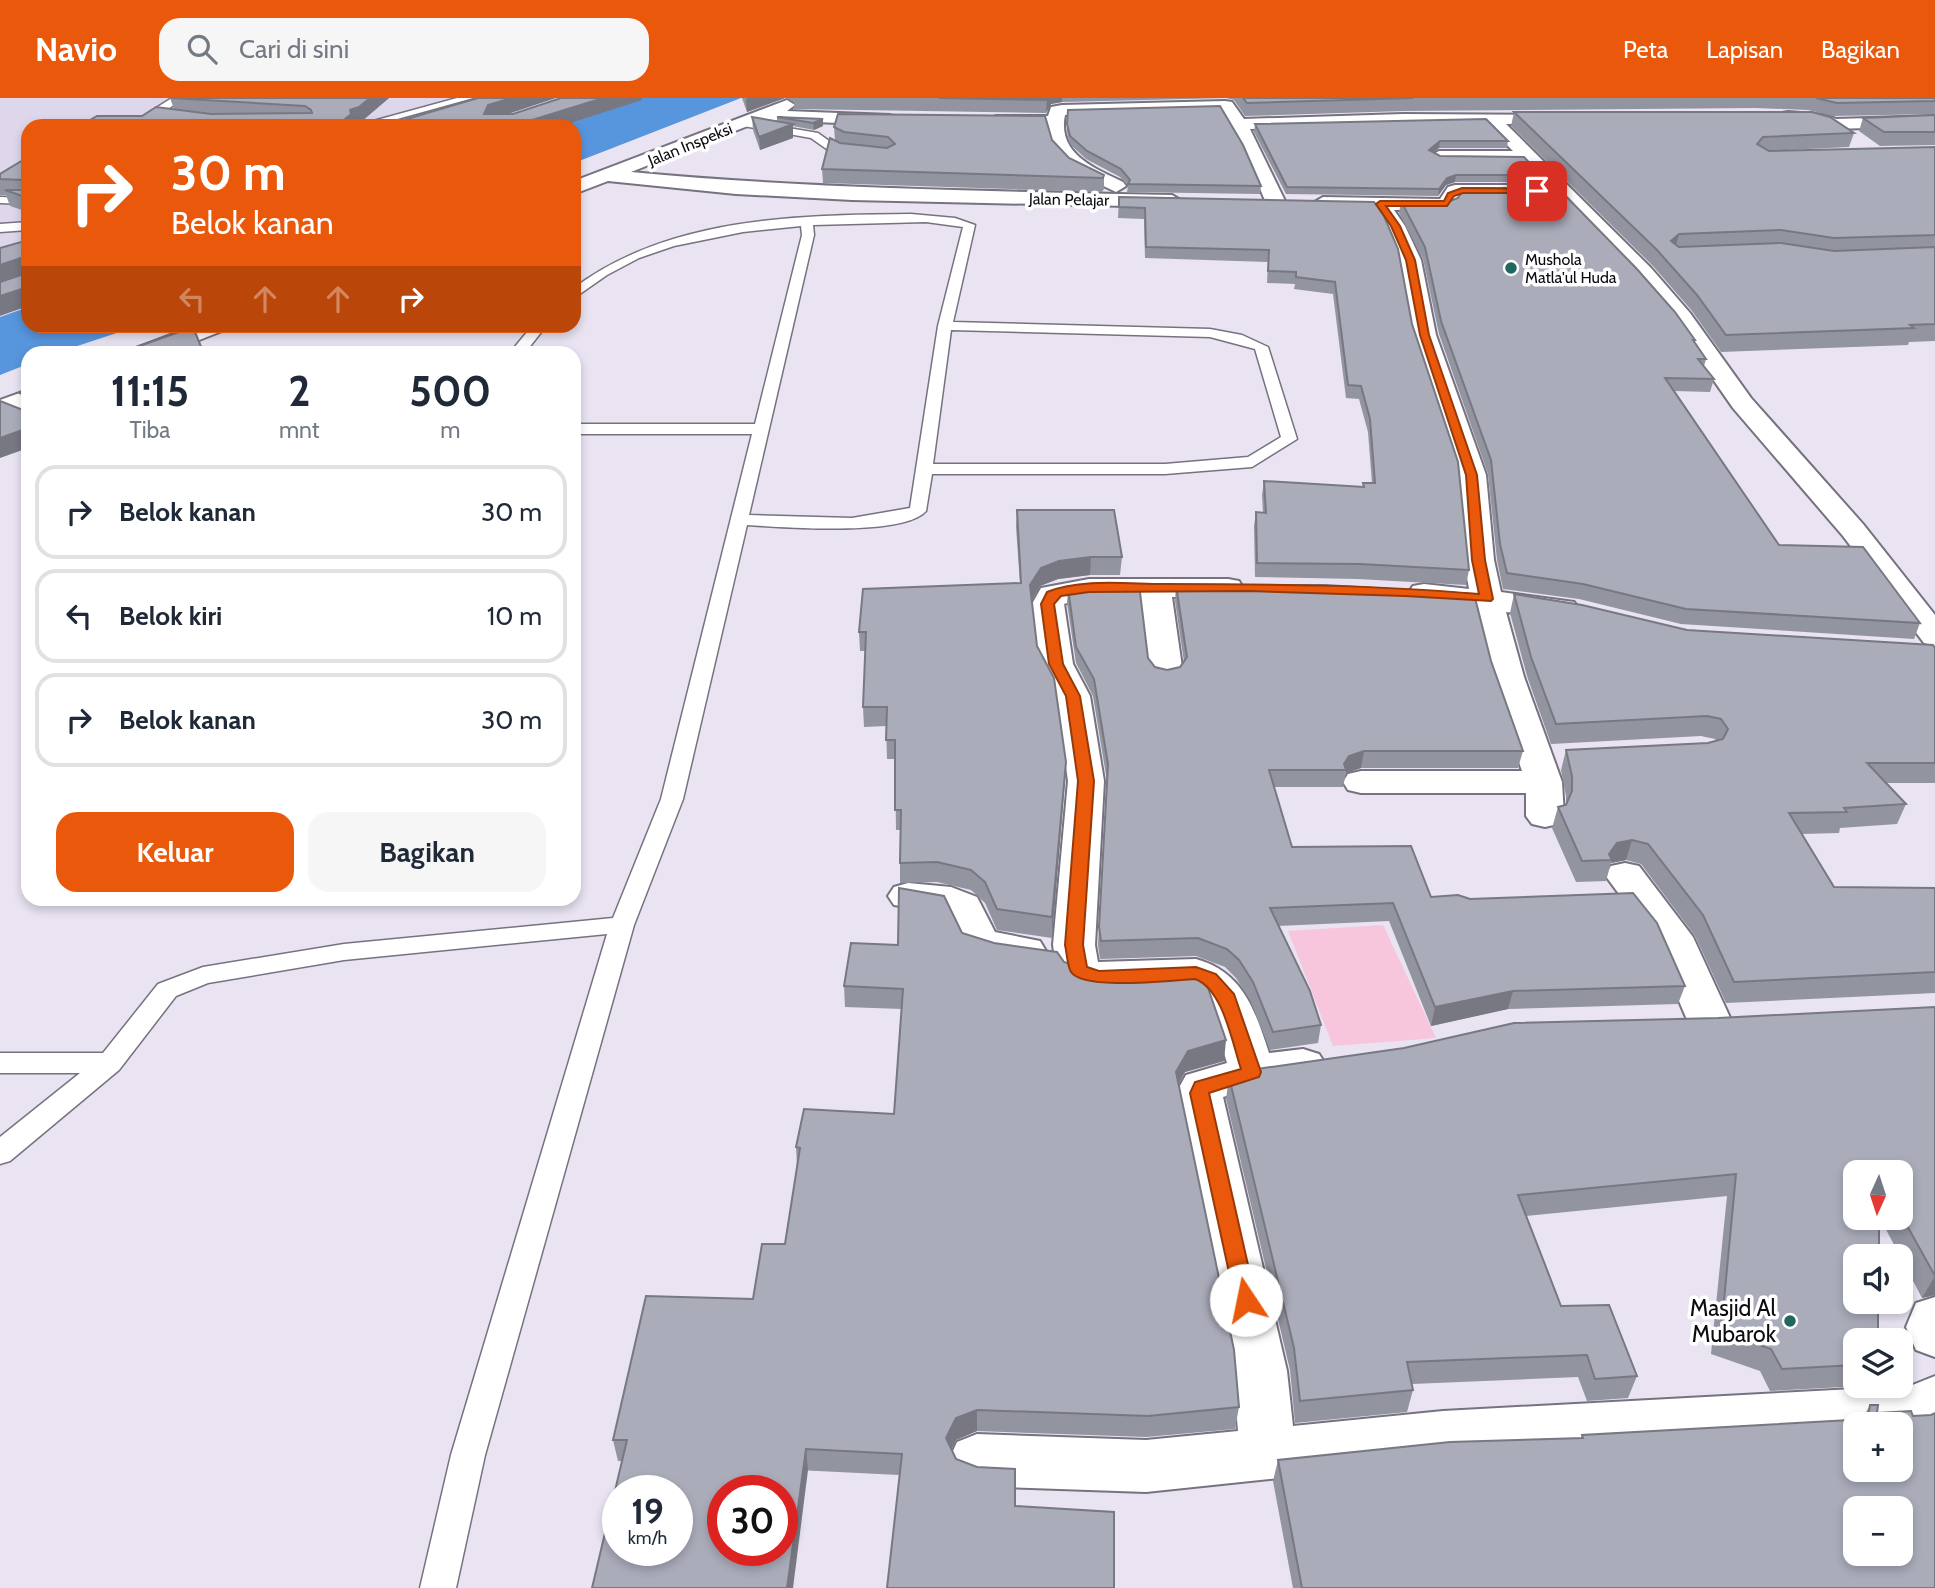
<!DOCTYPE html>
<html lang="id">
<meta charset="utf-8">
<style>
:root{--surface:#fff;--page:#f6f6f7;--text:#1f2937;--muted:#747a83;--line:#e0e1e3;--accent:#ea580c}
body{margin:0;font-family:Cabin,sans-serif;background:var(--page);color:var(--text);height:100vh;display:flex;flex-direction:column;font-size:26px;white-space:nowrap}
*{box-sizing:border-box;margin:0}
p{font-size:23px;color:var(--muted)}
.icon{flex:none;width:38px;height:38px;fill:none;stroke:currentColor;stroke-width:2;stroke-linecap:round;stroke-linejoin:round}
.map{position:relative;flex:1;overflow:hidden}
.details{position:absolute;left:21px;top:248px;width:560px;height:560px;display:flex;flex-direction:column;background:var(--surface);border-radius:21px;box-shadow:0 4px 10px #0003}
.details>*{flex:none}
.top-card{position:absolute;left:21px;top:21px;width:560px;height:214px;border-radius:21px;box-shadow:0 4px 10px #0003;background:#ea580c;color:#fff;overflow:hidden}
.needle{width:46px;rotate:183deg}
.controls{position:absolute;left:1843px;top:1062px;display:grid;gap:14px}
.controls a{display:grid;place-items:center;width:70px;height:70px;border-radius:14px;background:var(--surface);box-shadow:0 4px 10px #0003;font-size:35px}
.speed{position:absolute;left:602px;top:1377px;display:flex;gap:14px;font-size:35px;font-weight:700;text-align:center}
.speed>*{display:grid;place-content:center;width:91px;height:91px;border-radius:50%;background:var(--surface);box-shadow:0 4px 10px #0003;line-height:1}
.speed small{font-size:18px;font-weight:400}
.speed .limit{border:10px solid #d22;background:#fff;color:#111}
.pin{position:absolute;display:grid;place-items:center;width:60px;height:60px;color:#fff;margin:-30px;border-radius:14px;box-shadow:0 4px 10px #0006}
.me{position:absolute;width:77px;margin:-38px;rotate:349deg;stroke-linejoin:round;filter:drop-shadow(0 0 5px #0008)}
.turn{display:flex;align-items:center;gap:24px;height:147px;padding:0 35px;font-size:32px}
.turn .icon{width:91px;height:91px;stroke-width:2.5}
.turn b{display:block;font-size:49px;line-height:60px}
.lanes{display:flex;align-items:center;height:66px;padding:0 35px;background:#0003;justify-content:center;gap:35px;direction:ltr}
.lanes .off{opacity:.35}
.eta{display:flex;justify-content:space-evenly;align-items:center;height:119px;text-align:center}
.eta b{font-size:42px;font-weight:700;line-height:49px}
.button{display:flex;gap:14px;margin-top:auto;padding:14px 35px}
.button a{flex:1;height:80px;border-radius:21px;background:var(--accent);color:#fff;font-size:28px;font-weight:700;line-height:80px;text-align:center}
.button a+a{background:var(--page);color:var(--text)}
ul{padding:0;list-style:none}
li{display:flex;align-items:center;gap:21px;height:94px;margin:0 14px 10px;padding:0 21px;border:4px solid var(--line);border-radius:21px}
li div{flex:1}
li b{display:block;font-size:26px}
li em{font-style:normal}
header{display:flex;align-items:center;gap:42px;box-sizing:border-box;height:98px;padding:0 35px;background:var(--accent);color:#fff}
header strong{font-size:33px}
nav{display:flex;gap:38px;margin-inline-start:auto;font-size:24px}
.search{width:490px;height:63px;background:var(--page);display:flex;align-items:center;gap:18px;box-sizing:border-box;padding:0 24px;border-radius:21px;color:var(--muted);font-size:26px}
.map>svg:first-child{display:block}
</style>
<header>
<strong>Navio</strong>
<div class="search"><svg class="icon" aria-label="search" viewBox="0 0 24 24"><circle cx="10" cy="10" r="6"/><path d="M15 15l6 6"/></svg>Cari di sini</div>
<nav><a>Peta</a><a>Lapisan</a><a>Bagikan</a></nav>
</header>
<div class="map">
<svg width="1935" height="1490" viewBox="0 0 1935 1490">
<rect width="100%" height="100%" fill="#e9e3f2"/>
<polygon fill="#ded7ec" points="0,0 518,0 429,28 28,28 28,154 0,164"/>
<polygon fill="#f7c5dc" points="1383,827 1436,940 1333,948 1288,833"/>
<g fill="#5795dd">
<polygon points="636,0 741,0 574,65 574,28 555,28"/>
<polygon points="28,209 28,228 138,228 56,255 28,256 28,266 0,277 0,219"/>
</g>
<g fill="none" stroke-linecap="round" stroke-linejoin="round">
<g stroke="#77727f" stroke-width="3">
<g id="service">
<polygon points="172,0 184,0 165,13 166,16 183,20 183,24 156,18 156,10"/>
<polygon points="457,0 473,0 372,28 355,28"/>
<polygon points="742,22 818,35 836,48 861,56 856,59 828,52 811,40 738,27 737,25"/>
<polygon points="0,99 28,100 28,106 0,105"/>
<path d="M911,116L955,120L975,127L953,224L1210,231L1242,237L1268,249L1297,341L1252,369L1165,376H932L926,413C903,439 783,429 747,427L683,701L634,827L485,1357L456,1490H420L451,1357L607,836L344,862L208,885L176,898L119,972L10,1063L0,1066V1039L80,975H0V955H103L158,886L203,869L344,846L613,820L661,701L752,336H574V326H755L802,137L801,128L743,134L674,148L639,160L607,177L574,200V190C669,119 797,117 911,116ZM926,124L963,129L938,228L910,410L852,420L749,417L814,137L813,127ZM951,232L1210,239L1255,251L1281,339L1248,359L1165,366H933Z"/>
<polygon points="28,124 28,132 0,134 0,126"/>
<polygon points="532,228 546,228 524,256 509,256"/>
</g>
</g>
<g stroke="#77727f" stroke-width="4">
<g id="minor">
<path d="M787,2L795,7L787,13L890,17L899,22L890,27L763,22L631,74C811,91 991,93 1172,97L1182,103L1172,109L852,102L736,96L608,83L574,96V83Z"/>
<path d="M1225,3L1232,4L1244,21L1403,16L1572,17L1575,21L1566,26H1506L1651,170L1690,215L1751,300L1863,426L1935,517V548L1924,545L1843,438L1733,310L1674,225L1635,180L1557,99H1461L1454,110L1447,112H1394L1405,128L1421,162L1436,237L1486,377L1494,462L1501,494L1574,504L1579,511L1574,518L1563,520L1506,514L1524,579L1562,684L1564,718L1558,726L1545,729L1532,726L1526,718V695H1361L1348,692L1343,684L1348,676L1361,673H1522L1490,579L1474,510L1413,502L1408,495L1413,488L1424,486L1469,491L1464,462L1458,377L1412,237L1399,162L1385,128L1374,112L1323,111L1313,105L1323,99L1440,101L1448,89L1455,87H1546L1524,64L1439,63L1430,58L1439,53H1513L1486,26L1250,31L1286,105L1276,111L1266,105L1245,54L1221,13L1065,17C1057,56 1094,70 1123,84L1126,88L1116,94L1070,72L1051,51L1047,28H996L987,23L996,18H1048L1051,9L1062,7Z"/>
<polygon points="1788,14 1826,17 1836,21 1935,18 1935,28 1833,31 1822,27 1782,23 1780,19 1782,15"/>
<polygon points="194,228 226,228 222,233 164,256 129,256 133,251"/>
<polygon points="28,292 28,309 0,319 0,302"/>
<path d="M1089,481H1228L1239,483L1243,490L1239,497L1228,499H1172L1183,576L1178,583L1166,586L1154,583L1149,576L1140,499H1089L1064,506L1073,566L1090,598L1104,683L1095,847L1098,864L1196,861C1243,874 1255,912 1269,955L1303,951L1319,956L1326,967L1319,978L1253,990L1223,999L1287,1273L1293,1328L1443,1313L1910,1288L1935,1278V1330L1917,1336L1900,1337V1326H1855V1340L1443,1363L1146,1394L977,1388L957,1380L949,1362L957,1344L977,1336L1146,1342L1238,1333L1233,1273L1176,995L1186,977L1227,965C1219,939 1215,905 1189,890C1157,891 1092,902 1065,883C1055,875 1055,858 1053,847L1068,683L1056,598L1039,566L1032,506L1041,490Z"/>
<polygon points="1625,765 1639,768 1693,839 1732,924 1725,935 1710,939 1695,935 1688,924 1653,842 1605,777 1611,768"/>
<path d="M908,785L951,789L977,799L995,834L1040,843L1046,853L1040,863C1014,870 988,862 963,853L946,816L894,807L888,798L894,789Z"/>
<polygon points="1935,1199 1935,1259 1916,1252 1906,1229 1916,1205"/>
</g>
</g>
<use href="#service" fill="#fff" fill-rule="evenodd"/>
<use href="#minor" fill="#fff" fill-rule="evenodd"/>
</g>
<g fill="#9294a0">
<polygon points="170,0 389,0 362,23 353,26 354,28 80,28 142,18 174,11"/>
<polygon points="742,0 785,0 747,14"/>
<polygon points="787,0 1935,0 1935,16 1833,18 1808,12 1756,10 1403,13 1245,18 1234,2 1226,0 1062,4 1051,6 1046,15 794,11 794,4"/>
<polygon points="1068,12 1261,88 1260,96 1127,94 1128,88 1120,79 1086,61 1070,46 1067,34"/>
<polygon points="1514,14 1854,35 1849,49 1768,53 1935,49 1935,243 1909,244 1908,247 1721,254 1692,213 1653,168 1511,28"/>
<polygon points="1935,17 1935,47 1880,48 1859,33 1863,20"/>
<polygon points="752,19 777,24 777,19 823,21 823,28 814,32 793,28 793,40 760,52 753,32"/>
<polygon points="1255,26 1508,43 1507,50 1439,50 1434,54 1440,58 1541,77 1540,84 1455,84 1446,87 1438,98 1286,96 1254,34"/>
<polygon points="834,29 1052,42 1069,60 1104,77 1104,91 1102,94 823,85 822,71 841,45 835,42"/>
<polygon points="28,59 28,114 10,108 6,97 0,97 0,76"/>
<polygon points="1119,99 1374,104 1412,226 1469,472 1466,487 1358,481 1255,479 1254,428 1256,414 1263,415 1262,397 1264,383 1363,389 1363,385 1372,385 1368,334 1359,301 1346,300 1333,196 1294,191 1295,186 1267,185 1268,164 1145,160 1144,121 1118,120"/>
<polygon points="1401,103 1695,242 1695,245 1706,261 1704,268 1714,281 1710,294 1675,293 1779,447 1920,525 1914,541 1681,526 1579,501 1503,491 1497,462 1488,376 1439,236 1423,161 1399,115"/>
<polygon points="28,287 28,313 27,312 20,295 24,293"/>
<polygon points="1017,412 1122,459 1120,477 1090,477 1058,481 1040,488 1032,502 1037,548 1066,664 1052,840 997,832 985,805 971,792 937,784 900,785 900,732 896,732 895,661 887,661 886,628 864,629 863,609 865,553 860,553 859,534 1020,485 1016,429"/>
<polygon points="1176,487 1491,563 1523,653 1518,670 1361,670 1346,675 1343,689 1274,689 1292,749 1685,888 1678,906 1508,911 1431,928 1389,823 1278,828 1321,927 1318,945 1270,952 1250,902 1236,880 1225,869 1196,858 1100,861 1098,847 1107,683 1093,598 1076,565 1067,505 1068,490 1148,560 1155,569 1167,572 1180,569 1184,564 1175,503"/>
<polygon points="1514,496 1687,532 1935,550 1935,685 1887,685 1906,706 1897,726 1840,730 1839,735 1802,736 1834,789 1935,790 1935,895 1726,905 1695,838 1641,766 1626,762 1611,765 1606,783 1576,784 1552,730 1558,709 1566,706 1566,698 1561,672 1566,652 1708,645 1716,643 1715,641 1701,638 1551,646 1527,578 1510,515"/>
<polygon points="962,835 994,845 1064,864 1224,963 1185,974 1178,987 1239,1309 1235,1331 1146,1339 977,1333 956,1342 951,1351 956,1361 1015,1408 1114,1490 899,1377 618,1363 613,1342 753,1201 785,1146 797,1068 796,1049 894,1016 902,911 845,909 844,888 898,847"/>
<polygon points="1935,909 1935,1197 1922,1200 1880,1120 1900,1120 1900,1074 1855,1074 1855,1288 1861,1288 1770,1293 1760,1273 1711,1256 1727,1098 1526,1118 1561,1208 1637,1278 1628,1300 1587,1303 1578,1279 1412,1286 1413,1292 1407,1314 1295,1325 1290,1272 1226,1001 1229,979 1718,920"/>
<polygon points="1870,1307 1877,1315 1913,1318 1931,1317 1935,1490 1293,1490 1273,1383 1278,1362 1581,1340 1582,1337 1862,1321"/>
</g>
<g fill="#777882">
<polygon points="370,0 389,0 362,23 353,26 354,28 337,28 350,12"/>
<polygon points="511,0 556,0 490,22 484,16 488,7"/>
<polygon points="603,0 642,0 642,2 561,28 513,28"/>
<polygon points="749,0 785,0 747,14 746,1"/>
<polygon points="1047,0 1062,0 1062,4 1051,6 1046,15"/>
<polygon points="823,21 823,28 814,32 813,25"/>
<polygon points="793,26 793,40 760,52 759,39"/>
<polygon points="1440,43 1439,50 1428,59 1429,52"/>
<polygon points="1456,77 1455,84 1446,87 1438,98 1439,91 1447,80"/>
<polygon points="1679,136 1675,151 1671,143"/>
<polygon points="24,159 28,176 0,186 0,167"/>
<polygon points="28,189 28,208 0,218 0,198"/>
<polygon points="28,330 28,350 0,360 0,340"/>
<polygon points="1091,459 1090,477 1058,481 1040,488 1030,505 1030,487 1041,470 1059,463"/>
<polygon points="1364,653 1361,670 1346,675 1346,672 1344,666 1349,658"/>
<polygon points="1066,664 1065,683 1052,840 1052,819"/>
<polygon points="1632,742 1626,762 1611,765 1612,762 1609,756 1617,745"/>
<polygon points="1513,893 1508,911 1431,928 1435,909"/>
<polygon points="1226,942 1224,963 1185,974 1173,996 1176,974 1188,953"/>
<polygon points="1935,1178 1935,1197 1922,1200"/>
<polygon points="977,1312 977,1333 956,1342 947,1361 946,1340 956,1320"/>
<polygon points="806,1351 808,1372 793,1490 787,1490"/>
</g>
<g fill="#aaacba" stroke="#777882" stroke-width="2" fill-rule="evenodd">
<polygon points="171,0 370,0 359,9 350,12 351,16 337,28 80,28 97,18 142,18 156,9 211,16 312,15 311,12 305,8"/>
<polygon points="478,0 511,0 488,7 484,16 513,16 561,0 603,0 513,28 383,28"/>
<polygon points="939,0 1047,0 1046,2"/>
<polygon points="1243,0 1413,0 1247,5"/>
<polygon points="1816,0 1935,0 1935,3 1837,5"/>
<polygon points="1220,8 1243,47 1261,88 1128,86 1130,82 1121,71 1087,53 1070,38 1067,26 1068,12"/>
<polygon points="1514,14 1812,14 1830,19 1854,35 1763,39 1757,46 1769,53 1935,49 1935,137 1834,140 1781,132 1679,136 1671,143 1679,149 1781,145 1834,153 1935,149 1935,226 1910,227 1914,230 1726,237 1697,197 1657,152"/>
<polygon points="838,16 1045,18 1052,42 1069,60 1104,77 1103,80 822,71 830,40 840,45 887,50 895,46 888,39 844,34 834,29"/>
<polygon points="1935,17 1935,34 1884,34 1863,20"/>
<polygon points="752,19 793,26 759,39"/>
<polygon points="777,19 823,21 813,25"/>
<polygon points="1486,21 1508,43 1440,43 1429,52 1440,58 1524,59 1541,77 1456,77 1447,80 1439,91 1287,89 1255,26"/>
<polygon points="28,59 28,100 5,92 24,92 23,82 0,81 0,76"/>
<polygon points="1464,90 1558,90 1636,170 1675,214 1695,242 1693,242 1706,261 1698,261 1714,281 1665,280 1779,447 1863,449 1920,525 1686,511 1583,486 1507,475 1500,446 1491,362 1441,223 1425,149 1401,103 1450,103 1458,100"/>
<polygon points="1119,99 1374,104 1384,118 1398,151 1412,226 1458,364 1469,472 1360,466 1257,465 1256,414 1266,415 1264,383 1364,389 1363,385 1375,385 1370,321 1361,288 1348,287 1335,184 1296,179 1296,174 1268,173 1269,152 1146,149 1145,110 1119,109"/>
<polygon points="28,142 28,189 0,198 0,184 24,176 24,159 0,167 0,150"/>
<polygon points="193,229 204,256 117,256"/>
<polygon points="28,287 28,298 20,295 24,293 24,288"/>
<polygon points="0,303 28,314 28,330 0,340"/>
<polygon points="1017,412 1114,412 1122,459 1091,459 1059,463 1041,470 1030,487 1037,548 1054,580 1066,664 1052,819 997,811 985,784 971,772 937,764 900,765 901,712 895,712 895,642 886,642 887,609 863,609 866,534 859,534 863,491 1021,485"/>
<polygon points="1098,485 1139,486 1148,560 1155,569 1167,572 1180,569 1187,559 1176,487 1325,487 1474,496 1491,563 1523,653 1364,653 1349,658 1344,666 1346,672 1269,672 1292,749 1411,748 1431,799 1458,797 1470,801 1633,795 1657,825 1685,888 1513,893 1435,909 1393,805 1270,810 1310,893 1321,927 1273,934 1253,884 1239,862 1227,851 1198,840 1101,843 1099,829 1108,666 1094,581 1076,549 1068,490"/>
<polygon points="1514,496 1582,507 1687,532 1933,547 1935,550 1935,665 1867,665 1906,706 1844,710 1847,714 1789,715 1834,789 1935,790 1935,874 1734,884 1703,817 1648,746 1632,742 1617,745 1609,756 1612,762 1582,763 1558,709 1566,707 1572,693 1572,678 1566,652 1708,645 1723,641 1728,631 1721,621 1707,618 1556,626 1531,559"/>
<path d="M899,790L944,798L962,835L994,845L1057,854L1064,864L1098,875L1190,872L1207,887L1226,942L1188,953L1176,974L1234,1252L1239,1309L1148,1318L977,1312L956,1320L946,1340L956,1361L977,1369L1015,1371V1408L1114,1414V1490H887L902,1356L806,1351L787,1490H592L627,1342H613L646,1198L753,1201L762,1146H785L800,1050L796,1049L804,1011L894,1016L903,891L844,888L851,845L898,847ZM618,1393H677V1452H618ZM723,1393H782V1452H723Z"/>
<polygon points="1935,909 1935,1178 1900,1115 1900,1074 1855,1074 1855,1120 1879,1120 1879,1158 1855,1158 1855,1204 1878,1204 1878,1242 1855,1242 1855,1267 1782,1271 1771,1251 1721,1234 1736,1076 1518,1097 1561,1208 1609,1207 1637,1278 1595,1281 1587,1257 1407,1264 1413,1292 1300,1303 1294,1250 1229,979 1257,971 1404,950 1514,925 1718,920"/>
<path d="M1870,1307H1878L1877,1315L1911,1313L1913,1318L1931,1317L1935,1315V1490H1302L1278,1362L1450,1344L1583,1340L1582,1337L1868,1321ZM1855,1326H1900V1372H1855ZM1855,1410H1900V1456H1855Z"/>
</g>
<path fill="#ea580c" stroke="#983908" stroke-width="2" d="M1462,90L1537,91L1541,93L1537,95H1463L1454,98L1447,108H1386L1400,128L1415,162L1429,237L1477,377L1485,462L1493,501L1491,503L1405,498L1249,493L1089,494L1061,498L1054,506L1063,566L1080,598L1094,683L1083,847L1087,869L1099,873L1196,869L1216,876L1234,896L1261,974L1259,979L1209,995L1256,1202L1253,1209L1246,1211L1238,1209L1235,1202L1190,995L1195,984L1241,971C1232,944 1223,891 1195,881C1172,882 1084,893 1071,874C1067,867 1067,855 1065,847L1078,683L1066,598L1049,566L1041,506L1047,494C1082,480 1127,486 1164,486C1269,486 1374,487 1479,496L1472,462L1466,377L1420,237L1406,162L1391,128L1376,106L1380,103H1444L1448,95Z"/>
<g fill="#20685e" stroke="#fff" stroke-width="2.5">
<circle cx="1511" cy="170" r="7"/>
<circle cx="1790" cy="1223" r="7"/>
</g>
<g text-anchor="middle" stroke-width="7" stroke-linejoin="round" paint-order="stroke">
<g font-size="16" fill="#0d0b10" stroke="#fff">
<text transform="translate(690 46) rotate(-22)" y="6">Jalan Inspeksi</text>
<text transform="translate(1069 101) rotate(1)" y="6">Jalan Pelajar</text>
</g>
<g font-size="16" fill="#0d0b10" stroke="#fff" text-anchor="start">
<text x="1525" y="167">Mushola<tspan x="1525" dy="18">Matla'ul Huda</tspan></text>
</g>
<g font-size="23" fill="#0d0b10" stroke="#fff" text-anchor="end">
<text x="1776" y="1218">Masjid Al<tspan x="1776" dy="26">Mubarok</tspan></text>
</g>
</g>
</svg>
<div class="controls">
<a><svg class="needle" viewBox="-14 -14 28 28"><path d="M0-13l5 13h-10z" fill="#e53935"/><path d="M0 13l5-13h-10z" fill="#747a83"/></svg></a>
<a><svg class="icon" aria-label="sound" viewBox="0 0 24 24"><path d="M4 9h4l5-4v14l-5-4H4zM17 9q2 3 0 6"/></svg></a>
<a><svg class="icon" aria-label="layers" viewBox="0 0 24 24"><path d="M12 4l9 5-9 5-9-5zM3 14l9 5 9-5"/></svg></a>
<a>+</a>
<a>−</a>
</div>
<div class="speed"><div>19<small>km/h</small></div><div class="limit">30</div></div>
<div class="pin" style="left:1537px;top:93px;background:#d93025"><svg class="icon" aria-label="arrive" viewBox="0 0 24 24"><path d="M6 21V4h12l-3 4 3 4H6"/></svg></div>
<svg class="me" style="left:1246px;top:1202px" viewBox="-20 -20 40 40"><circle r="19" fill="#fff"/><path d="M0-13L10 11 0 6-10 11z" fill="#ea580c"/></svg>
<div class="top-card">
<div class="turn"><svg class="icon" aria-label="right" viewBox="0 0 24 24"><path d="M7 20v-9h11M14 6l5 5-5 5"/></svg><div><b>30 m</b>Belok kanan</div></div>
<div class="lanes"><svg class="icon off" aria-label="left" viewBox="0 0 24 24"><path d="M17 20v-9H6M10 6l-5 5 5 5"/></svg><svg class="icon off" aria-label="ahead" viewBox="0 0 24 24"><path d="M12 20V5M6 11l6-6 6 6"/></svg><svg class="icon off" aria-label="ahead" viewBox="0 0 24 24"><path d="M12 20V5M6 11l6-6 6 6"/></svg><svg class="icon" aria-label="right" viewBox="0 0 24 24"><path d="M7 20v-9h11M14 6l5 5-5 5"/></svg></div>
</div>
<section class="details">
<div class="eta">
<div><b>11:15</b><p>Tiba</p></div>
<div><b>2</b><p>mnt</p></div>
<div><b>500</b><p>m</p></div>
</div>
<ul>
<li><svg class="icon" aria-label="right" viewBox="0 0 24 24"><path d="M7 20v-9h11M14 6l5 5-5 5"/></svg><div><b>Belok kanan</b></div><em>30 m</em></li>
<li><svg class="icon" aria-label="left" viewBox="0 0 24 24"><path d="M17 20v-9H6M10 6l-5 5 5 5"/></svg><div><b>Belok kiri</b></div><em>10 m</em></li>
<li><svg class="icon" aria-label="right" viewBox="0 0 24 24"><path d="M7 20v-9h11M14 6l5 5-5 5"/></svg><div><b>Belok kanan</b></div><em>30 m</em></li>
</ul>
<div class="button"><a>Keluar</a><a>Bagikan</a></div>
</section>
</div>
